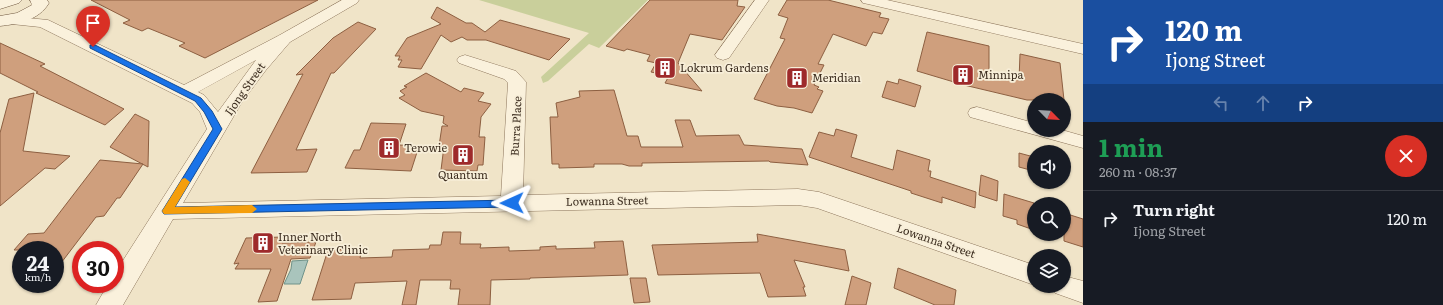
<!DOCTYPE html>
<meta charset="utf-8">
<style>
:root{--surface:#171b24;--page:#20242c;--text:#f1f3f6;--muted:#9ea1a6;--line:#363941}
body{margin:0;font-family:Literata,serif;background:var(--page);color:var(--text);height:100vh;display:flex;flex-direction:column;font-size:15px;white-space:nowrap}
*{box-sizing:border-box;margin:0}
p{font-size:13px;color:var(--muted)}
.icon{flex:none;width:22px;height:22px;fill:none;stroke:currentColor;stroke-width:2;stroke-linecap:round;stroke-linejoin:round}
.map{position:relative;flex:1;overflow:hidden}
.details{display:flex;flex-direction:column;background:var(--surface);width:360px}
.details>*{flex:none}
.guide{background:#1a4fa0;color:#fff;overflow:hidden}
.needle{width:26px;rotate:114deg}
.buttons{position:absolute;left:1027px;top:93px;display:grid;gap:8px}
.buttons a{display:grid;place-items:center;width:44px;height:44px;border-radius:50%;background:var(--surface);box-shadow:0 1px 3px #0004;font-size:20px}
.speed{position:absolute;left:12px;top:241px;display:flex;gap:8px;font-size:20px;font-weight:700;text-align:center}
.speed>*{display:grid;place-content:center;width:52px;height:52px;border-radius:50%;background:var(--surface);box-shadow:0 1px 3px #0004;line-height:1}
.speed small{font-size:10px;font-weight:400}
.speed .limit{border:6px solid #d22;background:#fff;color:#111}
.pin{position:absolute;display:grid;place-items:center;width:34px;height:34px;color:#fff;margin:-41px -17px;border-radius:50% 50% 50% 0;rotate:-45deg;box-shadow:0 0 4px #0007}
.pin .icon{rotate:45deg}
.me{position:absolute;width:44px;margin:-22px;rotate:269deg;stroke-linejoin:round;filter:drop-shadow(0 0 3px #0008)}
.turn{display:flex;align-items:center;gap:14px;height:84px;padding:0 16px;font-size:18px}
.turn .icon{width:52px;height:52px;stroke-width:2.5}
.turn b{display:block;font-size:28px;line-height:34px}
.lanes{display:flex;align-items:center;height:38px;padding:0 16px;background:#0003;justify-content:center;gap:20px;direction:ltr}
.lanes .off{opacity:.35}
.round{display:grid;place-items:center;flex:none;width:42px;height:42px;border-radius:21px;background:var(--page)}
.summary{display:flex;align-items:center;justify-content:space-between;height:68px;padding:0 16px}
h1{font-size:24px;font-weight:700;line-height:30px;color:#1e9e55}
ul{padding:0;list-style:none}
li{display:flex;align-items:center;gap:12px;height:56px;padding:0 16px;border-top:1px solid var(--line)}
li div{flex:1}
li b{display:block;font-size:15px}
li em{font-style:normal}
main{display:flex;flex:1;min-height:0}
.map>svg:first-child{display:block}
</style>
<main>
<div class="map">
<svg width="1083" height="305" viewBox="0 0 1083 305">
<rect width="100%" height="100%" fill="#f0e4c8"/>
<polygon fill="#c9cf9b" points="479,0 648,0 599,48 589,44 548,81 543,83 541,77 589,33"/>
<polygon fill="#a9c4bc" stroke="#6f938a" points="308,260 300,284 284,284 291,269 292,261"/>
<g fill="#cf9f7d" stroke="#8d5f41">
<polygon points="91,0 318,0 205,58 179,46 185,43 148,28 142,31 123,23 130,20"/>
<polygon points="650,0 738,0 737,6 745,7 722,40 690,34 678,63 702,91 665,83 669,76 651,72 656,63 647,61 650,55 627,49 624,51 606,46"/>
<polygon points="787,0 828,0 881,13 879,17 889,19 882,34 873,32 866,46 833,34 818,64 824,65 814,85 819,87 817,89 823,91 812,113 794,108 777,106 754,99 785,39 780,38 788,18 778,15"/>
<polygon points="437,7 466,23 472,23 485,32 500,20 570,39 549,60 486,40 467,40 462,37 451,42 441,35 421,69 398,67 402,60 398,60 400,56 395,56 407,38 441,24 431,18"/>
<polygon points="358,22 376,29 334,73 331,73 296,150 317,149 307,172 251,173 303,74 296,75 333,38"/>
<polygon points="927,32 989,46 989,72 1019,80 1020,54 1060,63 1064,100 1027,100 964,85 917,71"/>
<polygon points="0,43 45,64 40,66 124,109 105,125 36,93 38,92 0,73"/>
<polygon points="426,73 461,92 464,88 484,93 478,101 491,104 481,117 479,137 485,137 483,165 478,165 477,171 441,170 444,146 439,146 442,126 448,126 443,123 444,116 421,111 399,98 405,95 400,91 407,87 404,86"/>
<polygon points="899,79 921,86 915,107 882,97 887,81 898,84"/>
<polygon points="614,90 627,136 638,136 641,147 683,147 675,120 690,120 696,136 739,135 744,145 802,149 808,165 770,162 769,161 642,163 642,166 629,166 622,164 594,164 594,167 559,168 559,164 552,164 550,117 558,117 556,103 580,97 579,91"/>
<polygon points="34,93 23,151 70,156 55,169 45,168 0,206 0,133 9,99"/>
<polygon points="135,114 149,121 148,167 110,147"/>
<polygon points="371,123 406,124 399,145 419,146 411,171 345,168 354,150 360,150"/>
<polygon points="836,129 857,135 851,157 893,170 897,150 930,160 928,171 931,171 930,177 976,192 975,208 942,197 942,203 911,193 911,191 809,157 819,132 834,136"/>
<polygon points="1019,153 1034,157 1034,171 1019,167"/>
<polygon points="100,160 143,164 120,198 117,198 104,216 96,217 55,271 55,250 14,250 28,234 44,233"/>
<polygon points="981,175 998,181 997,201 979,195"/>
<polygon points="1004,194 1034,203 1034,230 1017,224 1017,220 1003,216"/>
<polygon points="1064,213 1083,219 1083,247 1064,241"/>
<polygon points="443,232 461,232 460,244 481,244 480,248 509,247 509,251 540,250 540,247 556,246 556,249 595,248 594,242 623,241 628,275 530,278 530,279 491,280 490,305 458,305 460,289 450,289 451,280 420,280 416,305 402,305 407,281 355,283 351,299 312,300 328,250 362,249 360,258 392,257 393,250 429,249 430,245 441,245"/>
<polygon points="757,234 845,250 849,271 794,260 805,287 803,287 806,296 768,297 760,273 658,275 652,245 758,242"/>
<polygon points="284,237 282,243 316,242 310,258 291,259 277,301 258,302 271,269 235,269 239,263 234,264 246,238"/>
<polygon points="898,268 956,290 954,305 935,305 894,288"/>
<polygon points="852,276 871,283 866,305 845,305"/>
<polygon points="630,278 646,278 650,302 634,303"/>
</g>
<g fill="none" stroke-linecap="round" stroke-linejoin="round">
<g stroke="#8d765c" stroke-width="1">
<g id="street">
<path d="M342,0H359L357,3L290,42L266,70L242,102L183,203L501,196L508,83L504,79L459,63L457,60L459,57L465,55L516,71L526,82L523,195L798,189L819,192L1034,265V285L817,208L798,205L173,219L123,305H96L108,284H115V273L207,129L200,112L192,103L40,27L2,23L0,19L2,17L7,16L48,20L184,85L278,36ZM256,60L218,112L204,95L198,92Z"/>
<polygon points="755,0 769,0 729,58 723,60 717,58 715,55"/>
<polygon points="861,0 887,0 1083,44 1083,54 868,4 863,3"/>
<polygon points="977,107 1034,123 1034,130 1062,130 1083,136 1083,148 970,117 968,113 970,109"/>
<polygon points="1064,276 1083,281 1083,303 1055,293 1051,286 1064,286"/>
</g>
</g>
<g stroke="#6f573f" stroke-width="1">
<g id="secondary">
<polygon points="0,0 22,0 19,3 0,9"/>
<path d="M30,0H47L49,3C39,20 19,24 0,26V16L17,13L32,5Z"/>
</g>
</g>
<use href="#street" fill="#faf1dc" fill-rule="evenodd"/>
<use href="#secondary" fill="#faf1dc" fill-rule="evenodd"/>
</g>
<polygon fill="#1a73e8" stroke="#114b97" points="90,45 95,45 201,98 212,111 222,129 175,207 512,200 517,203 512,207 164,214 162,211 164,208 213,129 204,112 195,101 90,48"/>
<polygon fill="#f59e0b" points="185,178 190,182 175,207 252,205 257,209 252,213 164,214 162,211 164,208 182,179"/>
<defs>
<g id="building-square" transform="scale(1.15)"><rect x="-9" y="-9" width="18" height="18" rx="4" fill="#9e2a2b" stroke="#f7eed8"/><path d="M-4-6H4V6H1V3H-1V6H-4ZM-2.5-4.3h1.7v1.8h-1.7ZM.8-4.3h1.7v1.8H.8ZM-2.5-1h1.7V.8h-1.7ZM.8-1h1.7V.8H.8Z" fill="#fff"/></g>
</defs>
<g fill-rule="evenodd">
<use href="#building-square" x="665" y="68"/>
<use href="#building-square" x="963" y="75"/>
<use href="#building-square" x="797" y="78"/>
<use href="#building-square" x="389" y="148"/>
<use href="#building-square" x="463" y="155"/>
<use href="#building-square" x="263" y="243"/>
</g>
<g text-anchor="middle" stroke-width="3.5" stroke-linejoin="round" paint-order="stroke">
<g font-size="11" fill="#3d2e20" stroke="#f7eed8" text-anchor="start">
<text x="680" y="72">Lokrum Gardens</text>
<text x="978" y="79">Minnipa</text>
<text x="812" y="82">Meridian</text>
<text x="404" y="152">Terowie</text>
<text x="463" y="179" text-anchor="middle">Quantum</text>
<text x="278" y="241">Inner North<tspan x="278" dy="13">Veterinary Clinic</tspan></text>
</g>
<g font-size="11" fill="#3d2e20" stroke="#f7eed8">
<text transform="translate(245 89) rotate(-55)" y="4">Ijong Street</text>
<text transform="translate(516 126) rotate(-87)" y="4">Burra Place</text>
<text transform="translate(607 201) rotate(-1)" y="4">Lowanna Street</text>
<text transform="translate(936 241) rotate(19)" y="4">Lowanna Street</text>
</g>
</g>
</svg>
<div class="buttons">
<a><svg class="needle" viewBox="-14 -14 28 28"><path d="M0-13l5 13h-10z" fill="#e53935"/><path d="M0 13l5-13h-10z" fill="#9ea1a6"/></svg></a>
<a><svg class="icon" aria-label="sound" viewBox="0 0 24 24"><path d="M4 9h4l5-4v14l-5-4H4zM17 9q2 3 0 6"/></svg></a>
<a><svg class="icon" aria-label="search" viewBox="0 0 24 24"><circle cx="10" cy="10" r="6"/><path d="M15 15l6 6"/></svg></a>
<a><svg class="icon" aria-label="layers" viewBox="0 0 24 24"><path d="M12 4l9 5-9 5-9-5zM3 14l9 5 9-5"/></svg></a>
</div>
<div class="speed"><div>24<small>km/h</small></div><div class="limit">30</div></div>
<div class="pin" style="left:93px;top:47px;background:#d93025"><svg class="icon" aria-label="arrive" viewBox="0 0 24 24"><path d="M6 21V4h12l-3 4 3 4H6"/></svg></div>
<svg class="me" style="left:512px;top:203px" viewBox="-20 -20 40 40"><path d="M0-17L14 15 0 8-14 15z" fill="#1a73e8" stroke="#fff" stroke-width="4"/></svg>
</div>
<section class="details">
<div class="guide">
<div class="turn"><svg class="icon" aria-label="right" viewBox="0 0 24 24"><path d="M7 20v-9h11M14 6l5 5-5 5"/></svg><div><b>120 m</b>Ijong Street</div></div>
<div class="lanes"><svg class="icon off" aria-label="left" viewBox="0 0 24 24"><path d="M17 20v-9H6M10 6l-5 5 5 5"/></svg><svg class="icon off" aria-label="ahead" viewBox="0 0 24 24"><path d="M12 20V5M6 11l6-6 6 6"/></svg><svg class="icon" aria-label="right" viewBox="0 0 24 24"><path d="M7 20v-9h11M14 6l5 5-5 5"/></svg></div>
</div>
<div class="summary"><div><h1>1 min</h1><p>260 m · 08:37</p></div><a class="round" style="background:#d93025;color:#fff"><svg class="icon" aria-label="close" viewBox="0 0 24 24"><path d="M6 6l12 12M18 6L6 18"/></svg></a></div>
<ul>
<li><svg class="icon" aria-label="right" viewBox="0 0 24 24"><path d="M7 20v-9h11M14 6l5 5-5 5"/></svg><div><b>Turn right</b><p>Ijong Street</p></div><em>120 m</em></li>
</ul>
</section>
</main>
